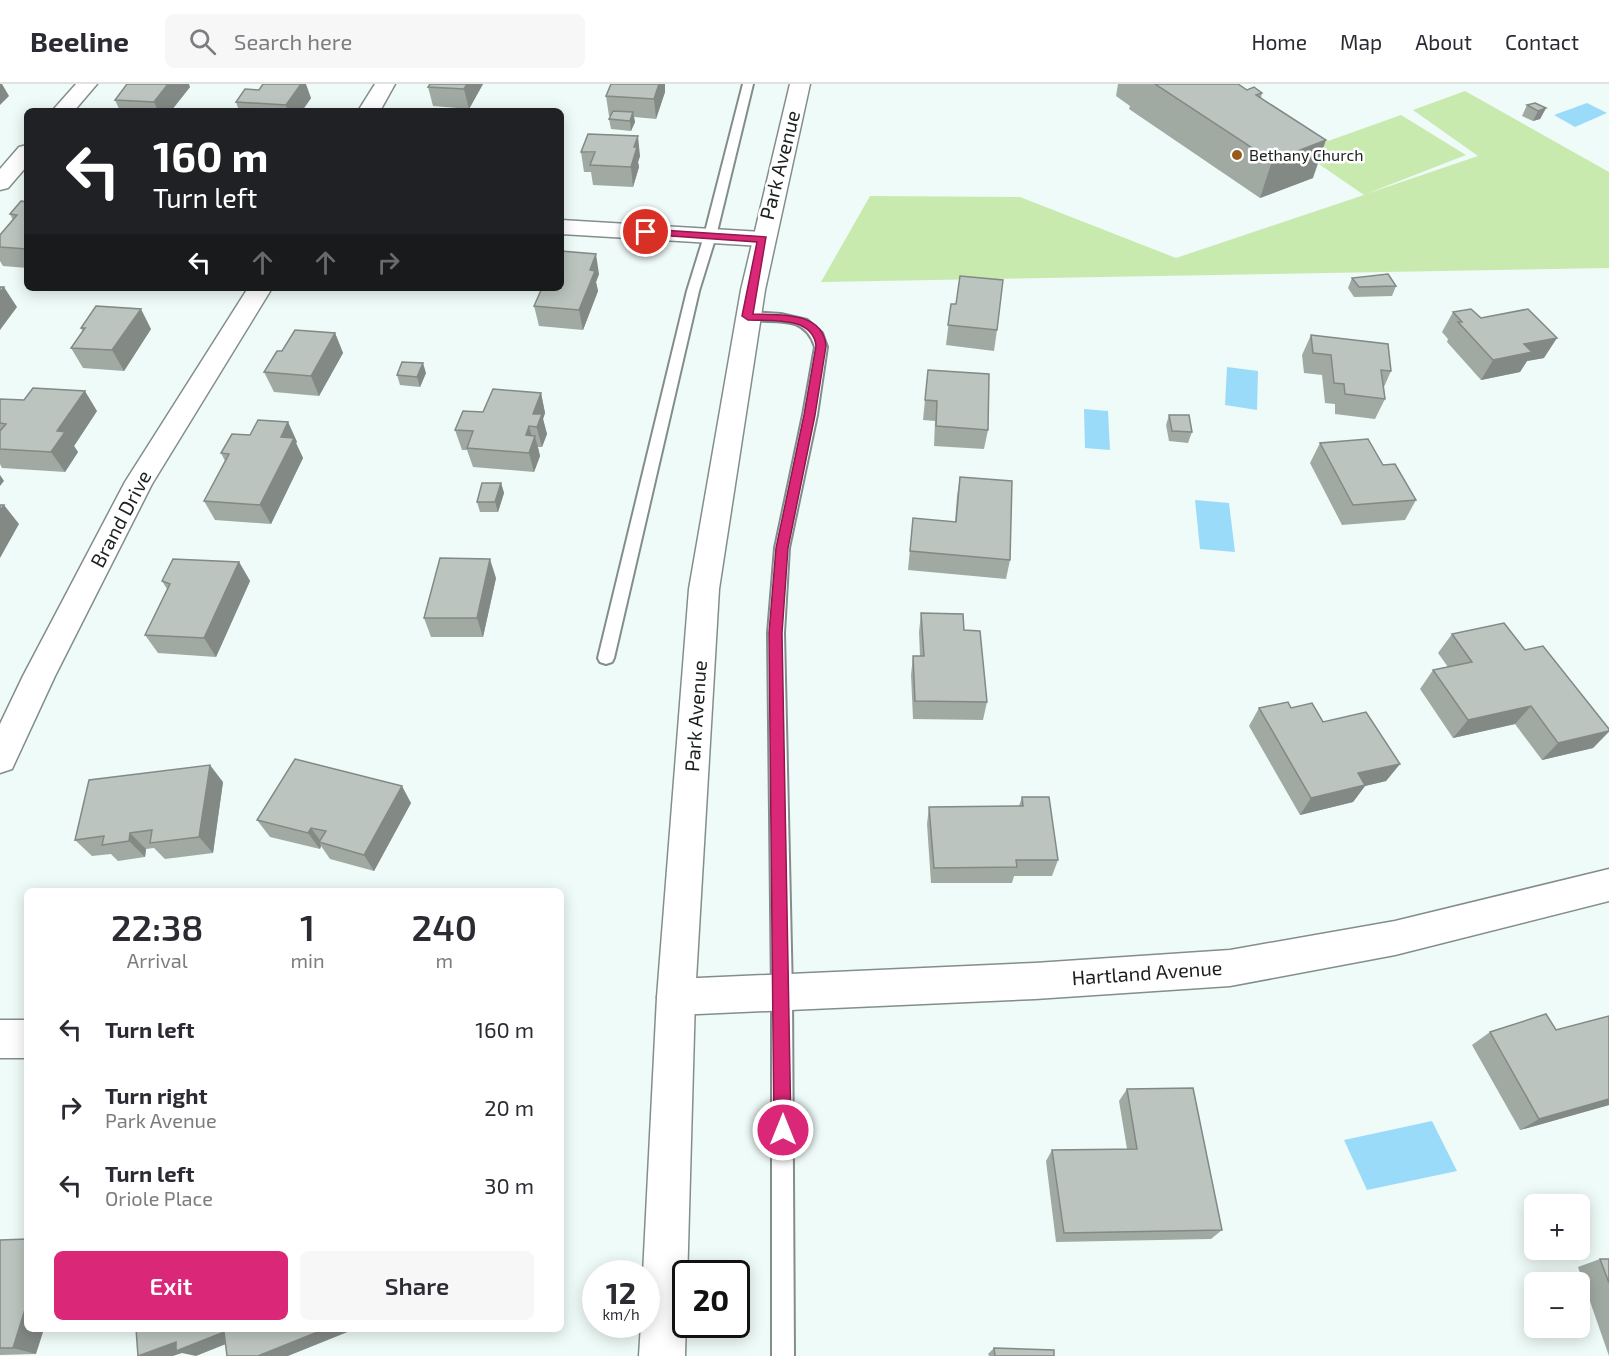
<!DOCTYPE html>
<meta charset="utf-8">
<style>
:root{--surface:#fff;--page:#f7f7f7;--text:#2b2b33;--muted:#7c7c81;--line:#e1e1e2;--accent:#db2777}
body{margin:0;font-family:"Exo 2",sans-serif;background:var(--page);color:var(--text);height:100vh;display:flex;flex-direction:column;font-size:22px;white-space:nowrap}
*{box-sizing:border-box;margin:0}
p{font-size:20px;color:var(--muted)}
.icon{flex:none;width:33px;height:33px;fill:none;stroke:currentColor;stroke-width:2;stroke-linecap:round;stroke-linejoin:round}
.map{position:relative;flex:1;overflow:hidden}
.details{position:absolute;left:24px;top:804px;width:540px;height:444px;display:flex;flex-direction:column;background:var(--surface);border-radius:9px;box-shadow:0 3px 15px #0003}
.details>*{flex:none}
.banner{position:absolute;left:24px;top:24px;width:540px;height:183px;border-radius:9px;box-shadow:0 3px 15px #0003;background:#202124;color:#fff;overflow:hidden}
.buttons{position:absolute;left:1524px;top:1110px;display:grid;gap:12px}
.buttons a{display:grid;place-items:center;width:66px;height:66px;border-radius:9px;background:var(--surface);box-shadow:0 3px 15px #0003;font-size:30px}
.speed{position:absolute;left:582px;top:1176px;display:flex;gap:12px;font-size:30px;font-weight:700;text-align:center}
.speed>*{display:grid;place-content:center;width:78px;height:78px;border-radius:50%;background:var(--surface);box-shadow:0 3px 15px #0003;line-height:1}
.speed small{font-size:15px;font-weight:400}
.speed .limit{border:3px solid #111;border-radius:9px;background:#fff;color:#111}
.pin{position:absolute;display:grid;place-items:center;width:51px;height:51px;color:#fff;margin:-26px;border:3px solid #fff;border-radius:50%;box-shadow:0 2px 6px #0007}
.me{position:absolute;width:66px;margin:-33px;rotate:0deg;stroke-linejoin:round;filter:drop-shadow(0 0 4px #0008)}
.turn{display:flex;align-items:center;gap:21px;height:126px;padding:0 30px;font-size:27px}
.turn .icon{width:78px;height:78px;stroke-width:2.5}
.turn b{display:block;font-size:42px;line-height:51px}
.lanes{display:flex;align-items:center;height:57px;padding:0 30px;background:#0003;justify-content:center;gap:30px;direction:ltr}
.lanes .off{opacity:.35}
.eta{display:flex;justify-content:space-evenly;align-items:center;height:102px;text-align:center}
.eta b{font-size:36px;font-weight:600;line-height:42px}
.action{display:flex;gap:12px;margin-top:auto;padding:12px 30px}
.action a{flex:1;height:69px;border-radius:9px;background:var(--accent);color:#fff;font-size:24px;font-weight:600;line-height:69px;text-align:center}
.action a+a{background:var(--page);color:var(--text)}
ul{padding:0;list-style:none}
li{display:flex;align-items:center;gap:18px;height:78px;padding:0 30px}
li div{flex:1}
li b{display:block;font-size:22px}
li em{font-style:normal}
header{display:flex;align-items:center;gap:36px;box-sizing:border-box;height:84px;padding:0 30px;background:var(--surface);border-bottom:2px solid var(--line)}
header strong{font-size:28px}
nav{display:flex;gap:33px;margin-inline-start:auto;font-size:21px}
.search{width:420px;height:54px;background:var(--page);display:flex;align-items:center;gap:15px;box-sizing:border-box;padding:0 21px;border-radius:9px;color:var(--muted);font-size:22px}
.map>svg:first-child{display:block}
</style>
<header>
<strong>Beeline</strong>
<div class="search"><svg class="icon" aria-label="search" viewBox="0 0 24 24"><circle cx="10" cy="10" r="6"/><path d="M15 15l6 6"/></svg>Search here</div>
<nav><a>Home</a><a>Map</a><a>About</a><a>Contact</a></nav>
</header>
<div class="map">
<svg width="1609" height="1272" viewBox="0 0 1609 1272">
<rect width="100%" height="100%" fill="#effbf8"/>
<polygon fill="#c8eaaf" points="1465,7 1609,88 1609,184 821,198 870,112 1020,113 1176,174 1364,111 1300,67 1401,31 1466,71 1366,110 1478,72 1413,26"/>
<g fill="#9bdbfa">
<polygon points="1587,19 1607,29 1575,43 1554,31"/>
<polygon points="1227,283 1258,287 1257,326 1225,321"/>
<polygon points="1084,325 1108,327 1110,366 1085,364"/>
<polygon points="1195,416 1229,419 1235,468 1200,465"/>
<polygon points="1432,1037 1457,1087 1367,1106 1344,1056"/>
</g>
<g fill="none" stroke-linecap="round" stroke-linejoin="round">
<g stroke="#838e8c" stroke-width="4">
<g id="service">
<polygon points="743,0 753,0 716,152 699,207 614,574 612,578 606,580 600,578 598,574 687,207 704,152"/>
<path d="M748,228L781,230L807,236L822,249L827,263L817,331L789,464L784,549L792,910L794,1272H772V910L768,549L775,464L803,331L815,263C804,227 771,241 744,235L742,232L744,229Z"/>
</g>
</g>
<g stroke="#838e8c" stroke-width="3">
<g id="minor">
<polygon points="76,0 97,0 74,27 52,27"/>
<polygon points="375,0 395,0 380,27 358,27"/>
<polygon points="27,61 27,82 8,104 0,106 0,85 19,63"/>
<polygon points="561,136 762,148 770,150 774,155 770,160 762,162 561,150"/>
<polygon points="248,204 272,204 152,400 55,592 12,685 0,689 0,640 23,592 125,398"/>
<polygon points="1609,785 1609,817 1395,871 1230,902 1035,915 676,931 662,926 657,913 662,900 676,895 1035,879 1230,866 1395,837"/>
<rect x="0" y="936" width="27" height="38"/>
</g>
</g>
<g stroke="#838e8c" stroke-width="3">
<polygon id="secondary" points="790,0 810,0 765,206 719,505 695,913 685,1272 639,1272 641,1240 646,1240 646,1190 643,1190 657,913 689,505 741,206"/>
</g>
<use href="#service" fill="#fff" fill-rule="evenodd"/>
<use href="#minor" fill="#fff" fill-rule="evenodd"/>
<use href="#secondary" fill="#fff" fill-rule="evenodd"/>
</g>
<g fill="#a1a9a3">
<polygon points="483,0 469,25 433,22 428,3"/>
<polygon points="611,0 665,0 665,8 656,35 634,33 635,38 631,47 611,45 609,35 611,32 609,32 606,12"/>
<polygon points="1118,0 1238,0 1247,6 1262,9 1261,14 1313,94 1260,114 1129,25 1130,22 1116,12"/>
<polygon points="190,3 171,27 120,27 115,16"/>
<polygon points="259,6 311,14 302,27 239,27 236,18"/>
<polygon points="1527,21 1546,24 1540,35 1533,37 1522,32"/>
<polygon points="581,68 640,72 638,78 639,83 633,103 593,101 591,88 584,88"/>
<polygon points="27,118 27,184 3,182 0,177 0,151 13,136 10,130"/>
<polygon points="599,190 596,198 598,207 583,246 539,242 534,222"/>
<polygon points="1352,194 1396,202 1392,212 1354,213 1348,204"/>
<polygon points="376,204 413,204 412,206"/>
<polygon points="951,220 956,220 997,246 994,267 946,261"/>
<polygon points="1453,228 1481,234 1544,274 1527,277 1520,288 1481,296 1447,258 1448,255 1442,248"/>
<polygon points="81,244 151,245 124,287 83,284 71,264 83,248"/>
<polygon points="335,249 343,269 319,312 274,308 264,288 282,267"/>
<polygon points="1311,251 1391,287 1384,303 1385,315 1375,335 1335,330 1335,320 1325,319 1322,291 1304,289 1302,271"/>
<polygon points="928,286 988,346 984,365 934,362 935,337 923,336"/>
<polygon points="426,289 420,303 400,301 397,291"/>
<polygon points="541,309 545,329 543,335 547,350 542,363 538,363 540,372 534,388 473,383 467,366 462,366 455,346 483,328"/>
<polygon points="0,315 97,327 74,362 78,368 65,388 2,384 0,380"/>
<polygon points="1169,331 1192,348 1188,359 1169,357 1166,341"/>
<polygon points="288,338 297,358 296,359 303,374 271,440 215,436 204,417 225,377 221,369 250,351"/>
<polygon points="1320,359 1383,381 1416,416 1405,436 1342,441 1310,379"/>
<polygon points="960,393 1010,476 1006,495 908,486 913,434 955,438 957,412"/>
<polygon points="501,399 504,409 498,428 480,428 477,418"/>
<polygon points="239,478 250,497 216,573 158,569 145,551 167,505 162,497"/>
<polygon points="496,494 483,553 431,553 424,534"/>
<polygon points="921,529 964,546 987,618 983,636 913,635 911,591 913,572 920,572 919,548"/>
<polygon points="1452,550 1525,566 1609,645 1609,648 1593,664 1542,676 1515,640 1453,654 1420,605 1433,586 1448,583 1438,569"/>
<polygon points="1259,624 1291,624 1323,638 1400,680 1386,697 1365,702 1353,718 1300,731 1249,642"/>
<polygon points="223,698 213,769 165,775 154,764 146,765 145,773 118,777 111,770 92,772 75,756"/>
<polygon points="1022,713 1058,776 1052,792 1014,792 1012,799 931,799 927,740 929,723 1019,722"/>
<polygon points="411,719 374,787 330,775 321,762 320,765 270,753 257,736"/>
<polygon points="1556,946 1609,1021 1520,1046 1472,961 1490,948"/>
<polygon points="1127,1005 1222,1146 1211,1155 1056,1158 1046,1077 1052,1066 1127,1065 1119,1017"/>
<polygon points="0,1156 36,1270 0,1271"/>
<polygon points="1600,1175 1609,1175 1609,1272 1578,1183"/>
<polygon points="994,1264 1054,1272 989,1272 988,1270"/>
</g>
<g fill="#838985">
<polygon points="0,0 2,0 9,12 0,21"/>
<polygon points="168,0 189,0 190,3 171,27 158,27 154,18"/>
<polygon points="301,0 306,0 311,14 302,27 288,27 286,21"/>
<polygon points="467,0 483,0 469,25 464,5"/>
<polygon points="659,0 665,0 665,8 656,35 654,15"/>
<polygon points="1546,24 1540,35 1533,37 1538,27"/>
<polygon points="633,28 635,38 631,47 630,37"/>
<polygon points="638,52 640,72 638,78 639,83 633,103 631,83 634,63"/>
<polygon points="1326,56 1313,94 1260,114 1272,77"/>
<polygon points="596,170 599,190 596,198 598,207 583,246 579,226 590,186"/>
<polygon points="4,203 17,223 0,246 0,209"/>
<polygon points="141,225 151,245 124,287 112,266"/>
<polygon points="335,249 343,269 319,312 311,292"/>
<polygon points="1557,254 1544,274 1527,277 1520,288 1481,296 1493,276 1524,260"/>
<polygon points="423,279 426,289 420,303 417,293"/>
<polygon points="85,307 97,327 74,362 78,368 65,388 51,368 57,347"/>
<polygon points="541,309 545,329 543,335 547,350 542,363 533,330"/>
<polygon points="288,338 297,358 296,359 303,374 271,440 260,421 281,353"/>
<polygon points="529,342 533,357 535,352 540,372 534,388 529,369 526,351"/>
<polygon points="0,391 4,397 0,402"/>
<polygon points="501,399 504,409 498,428 495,418"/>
<polygon points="4,421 19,440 0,474 0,427"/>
<polygon points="490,475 496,494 483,553 477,534"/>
<polygon points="239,478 250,497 216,573 204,554"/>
<polygon points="1531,622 1515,640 1453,654 1468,636"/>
<polygon points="1609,647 1593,664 1542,676 1558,659"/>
<polygon points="1400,680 1386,697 1365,702 1353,718 1300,731 1311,714 1358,689"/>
<polygon points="210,681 223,698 213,769 199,753"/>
<polygon points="402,702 411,719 374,787 364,771"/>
<polygon points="311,744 322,759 319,758 321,762 320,765 308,749"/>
<polygon points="130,749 146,765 145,773 129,757"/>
<polygon points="1609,1015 1609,1021 1520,1046 1539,1035"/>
<polygon points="27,1219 27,1245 44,1245 36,1270 13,1264"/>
<polygon points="325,1245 355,1245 288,1272 258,1272"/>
<polygon points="224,1248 241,1254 196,1272 182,1269 173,1272 139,1272 176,1258"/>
</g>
<g fill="#bbc4be" stroke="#838985" stroke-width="1.5">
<polygon points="127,0 168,0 154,18 115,16"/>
<polygon points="263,0 301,0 286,21 236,18 245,5 259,6"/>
<polygon points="430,0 467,0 464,5 428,3"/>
<polygon points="611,0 659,0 654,15 606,12"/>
<polygon points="1155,0 1238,0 1247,6 1254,3 1262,9 1256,11 1326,56 1272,77"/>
<polygon points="1535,19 1546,24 1538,27 1527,21"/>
<polygon points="613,27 633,28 630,37 609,35"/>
<polygon points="588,50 638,52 634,63 637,63 631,83 590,81 595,68 581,68"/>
<polygon points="21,117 27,118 27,165 0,163 0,151 17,131 10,130"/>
<polygon points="561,167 596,170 590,186 595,187 579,226 534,222 542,204 561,204"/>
<polygon points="1388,190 1396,202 1359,203 1352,194"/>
<polygon points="960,192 1003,196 997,246 948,241 951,220 956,220"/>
<polygon points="0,203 4,203 0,209"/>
<polygon points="96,222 141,225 112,266 71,264 85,244 81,244"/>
<polygon points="1471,225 1481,234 1528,225 1557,254 1524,260 1532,268 1493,276 1458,238 1462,238 1453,228"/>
<polygon points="295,246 335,249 311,292 264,288 277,267 282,267"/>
<polygon points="1311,251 1388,260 1391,287 1381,286 1385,315 1345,310 1344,300 1334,299 1331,271 1313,269"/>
<polygon points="402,278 423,279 417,293 397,291"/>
<polygon points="928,286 989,290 988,346 936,342 937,317 925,316"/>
<polygon points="33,304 85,307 57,347 65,348 51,368 0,365 0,347 6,340 0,339 0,315 24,316"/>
<polygon points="493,305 541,309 533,330 542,330 537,343 529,342 526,351 535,352 529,369 467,364 473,347 455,346 463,327 483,328"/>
<polygon points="1169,331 1189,331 1192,348 1172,347"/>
<polygon points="258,336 288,338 281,353 294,354 260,421 204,417 229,370 221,369 232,350 250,351"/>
<polygon points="1368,355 1383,381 1395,380 1416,416 1353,421 1320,359"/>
<polygon points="960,393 1012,397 1010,476 910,467 913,434 956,438"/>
<polygon points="482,399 501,399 495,418 477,418"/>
<polygon points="0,421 4,421 0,427"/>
<polygon points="440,474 490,475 477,534 424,534"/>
<polygon points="173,475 239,478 204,554 145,551 170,500 162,497"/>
<polygon points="921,529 963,530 964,546 980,547 987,618 915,617 913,572 924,572"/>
<polygon points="1504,539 1525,566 1543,562 1609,645 1609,647 1558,659 1531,622 1468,636 1433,586 1472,578 1452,550"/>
<polygon points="1288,618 1291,624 1312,619 1323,638 1366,628 1400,680 1358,689 1365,701 1311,714 1259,624"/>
<polygon points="295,675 402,702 364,771 319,758 326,747 311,744 308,749 257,736"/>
<polygon points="210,681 199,753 150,759 152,746 130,749 129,757 102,761 104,752 75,756 89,696"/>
<polygon points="1022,713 1049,713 1058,776 1016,776 1017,783 934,784 929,723 1023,722"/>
<polygon points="1546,930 1556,946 1609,932 1609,1015 1539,1035 1490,948"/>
<polygon points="1193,1004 1222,1146 1064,1149 1052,1066 1137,1065 1127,1005"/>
<polygon points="27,1155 27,1219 13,1264 0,1264 0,1156"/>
<polygon points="1600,1175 1609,1175 1609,1199"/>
<polygon points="136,1245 325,1245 258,1272 227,1272 224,1248 176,1267 176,1258 138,1272"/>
<polygon points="994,1264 1054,1266 1054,1272 995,1272"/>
</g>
<path fill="#db2777" stroke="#8e194d" stroke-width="1.5" d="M646,145L766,153L753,230C780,231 823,227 826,262L815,331L788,464L782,549L791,1046L789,1052L783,1054L777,1052L774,1046L769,549L776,464L804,331L816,262C813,232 771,237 748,236L742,232L757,158L643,150V146Z"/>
<circle fill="#985a1f" stroke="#fff" stroke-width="2" cx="1237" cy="71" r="6"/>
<g text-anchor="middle" stroke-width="5" stroke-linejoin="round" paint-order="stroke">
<g font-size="16" fill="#1b1f1e" stroke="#fff" text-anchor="start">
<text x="1249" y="77">Bethany Church</text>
</g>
<g font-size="20" fill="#1b1f1e" stroke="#fff">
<text transform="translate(780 81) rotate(-76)" y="7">Park Avenue</text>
<text transform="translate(121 435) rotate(-62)" y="7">Brand Drive</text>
<text transform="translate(696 632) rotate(-86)" y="7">Park Avenue</text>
<text transform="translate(1147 889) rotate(-4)" y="7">Hartland Avenue</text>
</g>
</g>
</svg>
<div class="buttons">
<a>+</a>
<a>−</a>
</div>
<div class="speed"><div>12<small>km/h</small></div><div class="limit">20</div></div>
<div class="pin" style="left:646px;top:148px;background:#d93025"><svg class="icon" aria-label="arrive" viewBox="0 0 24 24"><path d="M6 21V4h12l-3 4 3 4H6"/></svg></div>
<svg class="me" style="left:783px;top:1046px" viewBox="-20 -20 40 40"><circle r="17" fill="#db2777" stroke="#fff" stroke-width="3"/><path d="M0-11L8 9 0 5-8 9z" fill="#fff"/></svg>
<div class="banner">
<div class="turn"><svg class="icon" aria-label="left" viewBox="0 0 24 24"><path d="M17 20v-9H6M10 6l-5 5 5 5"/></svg><div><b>160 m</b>Turn left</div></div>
<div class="lanes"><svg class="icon" aria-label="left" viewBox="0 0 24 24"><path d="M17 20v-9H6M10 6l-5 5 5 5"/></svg><svg class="icon off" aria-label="ahead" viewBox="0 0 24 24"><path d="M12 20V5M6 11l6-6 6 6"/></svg><svg class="icon off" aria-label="ahead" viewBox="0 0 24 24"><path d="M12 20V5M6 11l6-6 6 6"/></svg><svg class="icon off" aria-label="right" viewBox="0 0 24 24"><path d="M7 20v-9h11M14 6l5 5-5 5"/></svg></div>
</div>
<section class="details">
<div class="eta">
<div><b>22:38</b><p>Arrival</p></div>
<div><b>1</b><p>min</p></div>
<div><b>240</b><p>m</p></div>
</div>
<ul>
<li><svg class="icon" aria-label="left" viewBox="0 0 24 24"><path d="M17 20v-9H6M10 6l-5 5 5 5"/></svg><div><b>Turn left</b></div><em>160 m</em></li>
<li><svg class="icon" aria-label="right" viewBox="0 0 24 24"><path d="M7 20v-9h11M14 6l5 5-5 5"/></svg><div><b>Turn right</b><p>Park Avenue</p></div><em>20 m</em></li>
<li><svg class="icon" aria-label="left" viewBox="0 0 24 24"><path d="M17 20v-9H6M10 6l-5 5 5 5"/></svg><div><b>Turn left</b><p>Oriole Place</p></div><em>30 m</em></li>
</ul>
<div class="action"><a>Exit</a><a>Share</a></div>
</section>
</div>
